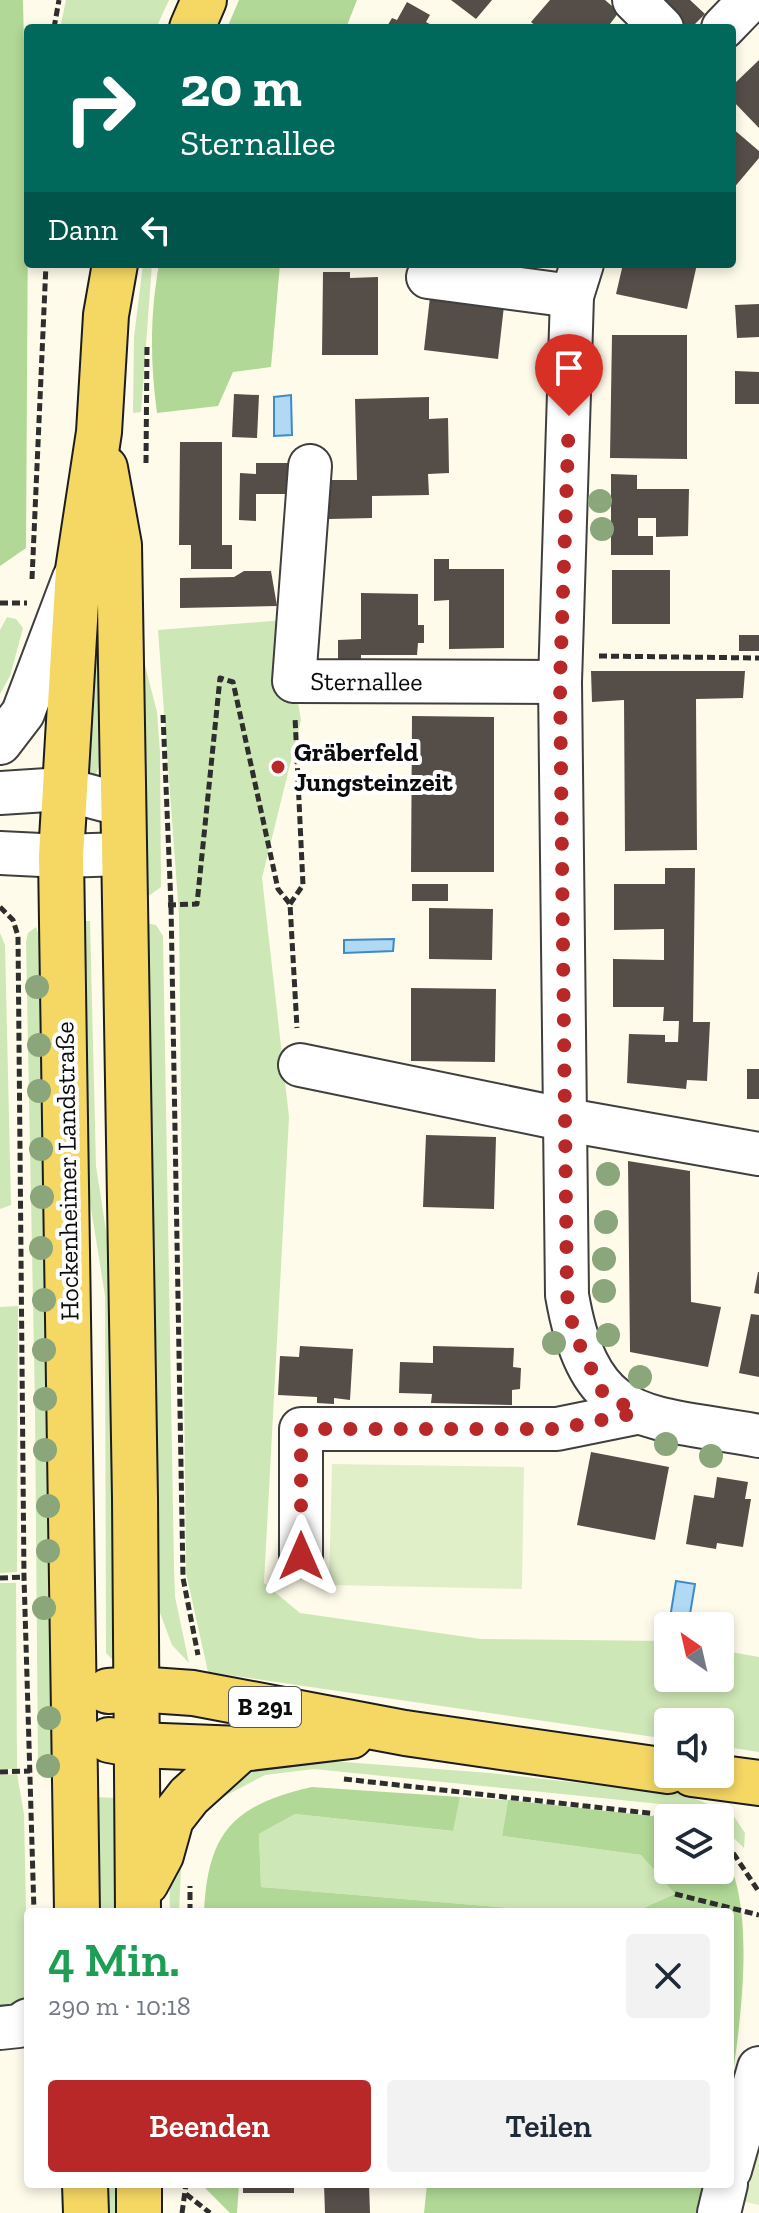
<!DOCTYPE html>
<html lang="de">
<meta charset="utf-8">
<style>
:root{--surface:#fff;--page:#f2f2f3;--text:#1f2937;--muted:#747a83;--accent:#b82829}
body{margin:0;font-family:"Zilla Slab",serif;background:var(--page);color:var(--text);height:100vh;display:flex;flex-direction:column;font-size:30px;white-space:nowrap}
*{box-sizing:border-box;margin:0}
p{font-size:26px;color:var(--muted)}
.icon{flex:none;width:44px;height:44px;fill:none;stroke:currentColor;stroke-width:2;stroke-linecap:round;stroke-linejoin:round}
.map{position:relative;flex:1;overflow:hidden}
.panel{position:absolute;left:24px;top:1908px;width:710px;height:280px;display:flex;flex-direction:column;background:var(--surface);border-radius:8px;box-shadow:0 4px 12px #0003}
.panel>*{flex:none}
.banner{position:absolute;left:24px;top:24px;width:712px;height:244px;border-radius:8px;box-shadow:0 4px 12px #0003;background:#00695c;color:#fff;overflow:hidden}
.needle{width:52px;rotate:326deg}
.buttons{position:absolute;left:654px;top:1612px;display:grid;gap:16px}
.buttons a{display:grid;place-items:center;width:80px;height:80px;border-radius:8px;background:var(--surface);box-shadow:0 4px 12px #0003;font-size:40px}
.pin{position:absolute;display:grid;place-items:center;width:68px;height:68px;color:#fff;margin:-82px -34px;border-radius:50% 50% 50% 0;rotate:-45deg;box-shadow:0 0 8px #0007}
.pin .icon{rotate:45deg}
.me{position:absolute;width:88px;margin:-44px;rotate:0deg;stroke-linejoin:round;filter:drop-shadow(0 0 6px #0008)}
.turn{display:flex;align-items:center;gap:28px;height:168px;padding:0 24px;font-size:36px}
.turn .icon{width:104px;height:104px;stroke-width:2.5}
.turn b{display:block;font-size:56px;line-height:68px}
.then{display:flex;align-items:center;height:76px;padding:0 24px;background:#0003;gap:16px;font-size:30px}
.round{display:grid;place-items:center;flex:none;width:84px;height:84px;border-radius:8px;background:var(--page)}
.head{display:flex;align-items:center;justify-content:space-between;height:136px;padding:0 24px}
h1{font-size:48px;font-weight:600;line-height:60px;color:#1e9e55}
.primary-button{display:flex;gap:16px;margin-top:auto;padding:16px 24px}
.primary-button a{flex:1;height:92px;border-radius:8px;background:var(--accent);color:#fff;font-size:32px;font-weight:600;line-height:92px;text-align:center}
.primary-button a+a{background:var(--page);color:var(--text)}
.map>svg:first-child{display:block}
</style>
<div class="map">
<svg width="759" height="2213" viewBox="0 0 759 2213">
<rect width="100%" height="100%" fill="#fffbeb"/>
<g fill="#cee7b6">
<polygon points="66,0 169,0 156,28 60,28"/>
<polygon points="143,264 152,264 141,412 133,413 134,337"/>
<polygon points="142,578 145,665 157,712 160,752 161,887 147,897 142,894"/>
<polygon points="98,580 101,760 94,780 85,781"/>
<polygon points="7,617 16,619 23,628 10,676 0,694 0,630"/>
<polygon points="284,620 301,720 262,878 289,1117 264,1583 300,1613 481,1639 668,1641 668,1678 720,1678 720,1650 759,1657 759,1752 720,1746 720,1722 668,1722 668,1739 208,1672 186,1573 179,915 158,630"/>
<polygon points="80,921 90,921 96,1166 113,1276 117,1659 113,1660 106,1653 105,1296 87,1183"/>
<polygon points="146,923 156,925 163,936 174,1568 175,1597 189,1663 172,1645 156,1602"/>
<polygon points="36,927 41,943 56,1773 44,1773 38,1766 35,1407 26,942 28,933"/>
<polygon points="0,933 5,945 11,1205 0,1209"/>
<polygon points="18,1306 17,1572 0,1573 0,1307"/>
<polygon points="0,1583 16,1583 17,1769 0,1769"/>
<polygon points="304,1759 490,1773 687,1795 733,1815 745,1833 744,1848 720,1825 720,1818 709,1818 670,1805 314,1769 265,1775 223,1797 214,1790 234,1773"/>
<polygon points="17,1774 24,1814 28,2007 0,2016 0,1775"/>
<polygon points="92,1797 119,1798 119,1912 94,1912"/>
<polygon points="460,1797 508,1800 502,1836 641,1855 675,1894 634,1912 556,1912 261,1887 259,1834 295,1814 452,1831"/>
<path d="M197,1819L182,1848L179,1912H170C169,1876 170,1844 197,1819Z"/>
<polygon points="102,2184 122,2184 122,2213 103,2213"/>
</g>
<g fill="#b1d896">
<polygon points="0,0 23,0 28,220 26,548 0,566"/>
<polygon points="239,0 357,0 346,28 227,28"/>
<path d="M159,264H280L271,367L233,372L218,406L157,413C150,362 150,315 159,264Z"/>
<path d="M312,1787L460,1797L453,1831L295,1814L259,1834L261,1887L556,1912H204C208,1831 234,1805 312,1787Z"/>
<path d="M508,1800L670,1818L668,1870H720V1848C759,1897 740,2029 730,2092V1912H634L675,1894L641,1855L502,1836Z"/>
<polygon points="201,2184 239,2184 237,2213 230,2213"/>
<polygon points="427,2184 715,2184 705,2213 424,2213"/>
</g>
<g fill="#e0efc8">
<polygon points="332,1464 524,1467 522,1589 329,1585"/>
<polygon points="759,2126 759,2205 737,2200"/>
</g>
<g fill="#b1d9f4" stroke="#3a8bca" stroke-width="2">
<polygon points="291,395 292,435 274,436 274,397"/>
<polygon points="394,939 393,951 344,953 344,940"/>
<polygon points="676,1581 695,1584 689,1620 670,1618"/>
</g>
<g fill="#544d48">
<polygon points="451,0 492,0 476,19"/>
<polygon points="550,0 605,0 619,12 607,28 538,28 531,22"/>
<polygon points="648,0 690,0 705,14 691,28 677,28"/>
<polygon points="407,2 430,15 426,22 437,28 386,28 392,18 397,20"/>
<polygon points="759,60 759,128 732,100 732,86"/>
<polygon points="732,128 759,151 759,158 732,190"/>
<polygon points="623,264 697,264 687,309 616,294"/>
<polygon points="323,272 350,272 350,278 378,277 378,355 322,355"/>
<polygon points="431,288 505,297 498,359 424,350"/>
<polygon points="759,304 759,337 737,338 735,305"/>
<polygon points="612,335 687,335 687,459 610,458"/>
<polygon points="735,371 759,372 759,404 735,404"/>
<polygon points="234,394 259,395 257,438 232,437"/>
<polygon points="429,397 429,419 448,418 449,473 428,474 429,495 372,496 372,518 329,519 328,480 357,480 355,399"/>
<polygon points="180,442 222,442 222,545 232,545 232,569 191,569 191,545 179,545"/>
<polygon points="256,463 290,463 289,494 256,494 256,521 239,520 240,473 256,474"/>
<polygon points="611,474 637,475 637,489 689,489 688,536 656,537 656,518 638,518 638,536 653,536 653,555 611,555"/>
<polygon points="434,559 449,559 449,569 504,569 504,648 449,649 449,600 434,601"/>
<rect x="612" y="570" width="58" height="54"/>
<polygon points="244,571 271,571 277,606 180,608 180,578 234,577"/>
<polygon points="361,593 418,594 418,625 424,625 424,643 418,643 417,655 361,655 361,667 338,668 338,640 361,639"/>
<rect x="739" y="635" width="20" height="16"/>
<polygon points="591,671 745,671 743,698 696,699 697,850 625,851 624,700 592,702"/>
<polygon points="412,716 494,717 494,872 411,872"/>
<polygon points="665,868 695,868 693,1022 710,1022 707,1081 687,1080 686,1089 627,1083 629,1034 665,1035 665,1042 678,1042 679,1021 663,1021 664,1007 613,1007 613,959 664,960 664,929 614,930 614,884 665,884"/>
<rect x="412" y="884" width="36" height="17"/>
<polygon points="429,908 493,909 492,960 429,959"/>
<polygon points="411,988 496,989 495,1062 411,1061"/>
<rect x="747" y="1069" width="12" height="30"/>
<polygon points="426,1135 496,1137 494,1209 423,1207"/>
<polygon points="628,1161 690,1171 691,1302 721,1307 708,1367 630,1352"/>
<polygon points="758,1272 759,1272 759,1294 754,1293"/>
<polygon points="751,1314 759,1315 759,1377 739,1373"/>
<polygon points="300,1346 353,1349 350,1400 334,1398 334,1404 317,1403 317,1397 278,1395 280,1356 299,1357"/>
<polygon points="433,1346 514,1348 513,1367 521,1368 520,1389 512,1390 512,1405 431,1403 432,1394 399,1393 400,1362 433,1363"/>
<polygon points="591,1452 669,1467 655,1540 577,1525"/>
<polygon points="717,1477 748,1482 745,1499 751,1499 743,1547 717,1543 716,1549 686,1544 694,1495 714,1498"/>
<rect x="243" y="2184" width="51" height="9"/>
<polygon points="324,2184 369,2184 370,2213 325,2213"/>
</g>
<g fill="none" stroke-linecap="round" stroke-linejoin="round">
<g stroke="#3f3f3f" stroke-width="46">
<g id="minor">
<polyline points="634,0 662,28"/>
<polyline points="723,28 750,0"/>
<path d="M582,264L572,296L560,682L567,1295C590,1428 646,1415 759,1436"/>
<polyline points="428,277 572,296"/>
<path id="s1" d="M310,466L294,681L560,682"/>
<polyline points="0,743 23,713 74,578"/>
<polyline points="0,793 63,789 123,805"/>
<polyline points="0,853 61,856 124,854"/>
<polyline points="300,1065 567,1120 759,1154"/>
<polyline points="301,1556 301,1429 557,1429 636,1413"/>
<polyline points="0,2028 19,2026 28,2020"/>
<polyline points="730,2170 759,2068"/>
<polyline points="719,2213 726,2184"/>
</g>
</g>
<g stroke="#1d1d1d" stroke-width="48">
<g id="major">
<polyline points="192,28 204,0"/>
<polyline points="105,468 119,545 135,1498 138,1912"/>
<polyline points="108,1691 136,1689 193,1693 405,1733 668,1771"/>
<polyline points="109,1740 136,1745 241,1749 351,1736"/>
<polyline points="692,1774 759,1783"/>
<polyline points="146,1883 161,1855 171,1819 189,1796 241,1749"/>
<polyline points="77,1912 61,856 78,570 99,432 106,315 115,264"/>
<polyline points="85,2184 86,2213"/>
<polyline points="139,2184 139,2213"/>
</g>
</g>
<g stroke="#2e2e2e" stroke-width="5" stroke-dasharray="8 4" stroke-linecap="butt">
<polyline points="54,28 59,0"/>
<polyline points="146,463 147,345"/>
<polyline points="32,579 46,264"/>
<polyline points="0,603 27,603"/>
<polyline points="599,656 759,658"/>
<polyline points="163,715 171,905 183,1578 198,1655"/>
<polyline points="290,904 303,885 295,717"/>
<polyline points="168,905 197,904 220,678 233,682 278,889 290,904 297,1028"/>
<polyline points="0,907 13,920 18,936 24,1577 34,1912"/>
<polyline points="0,1578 24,1577"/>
<polyline points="0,1772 30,1771"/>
<polyline points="344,1779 693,1818"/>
<polyline points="720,1833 759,1892"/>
<polyline points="675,1894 759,1915"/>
<polyline points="190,1912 190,1886"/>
<polyline points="186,2194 210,2213"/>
<polyline points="182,2213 186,2184"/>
</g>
<use href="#minor" stroke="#fff" stroke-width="42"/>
<use href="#major" stroke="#f5d764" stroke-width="44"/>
</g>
<g fill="#8aa67a">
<circle cx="600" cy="501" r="12"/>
<circle cx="602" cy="529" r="12"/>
<circle cx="37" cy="987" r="12"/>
<circle cx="39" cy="1045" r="12"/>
<circle cx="39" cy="1091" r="12"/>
<circle cx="41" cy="1149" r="12"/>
<circle cx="608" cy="1174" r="12"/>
<circle cx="42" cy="1197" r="12"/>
<circle cx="606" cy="1222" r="12"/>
<circle cx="41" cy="1248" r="12"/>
<circle cx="604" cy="1259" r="12"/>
<circle cx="604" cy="1291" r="12"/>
<circle cx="44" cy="1300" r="12"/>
<circle cx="608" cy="1335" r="12"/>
<circle cx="554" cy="1343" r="12"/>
<circle cx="44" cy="1350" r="12"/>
<circle cx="640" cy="1377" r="12"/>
<circle cx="45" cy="1399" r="12"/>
<circle cx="666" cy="1444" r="12"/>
<circle cx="45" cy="1450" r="12"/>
<circle cx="711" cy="1456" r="12"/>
<circle cx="48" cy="1506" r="12"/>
<circle cx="48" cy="1551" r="12"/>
<circle cx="44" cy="1608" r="12"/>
<circle cx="49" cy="1718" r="12"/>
<circle cx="48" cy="1766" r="12"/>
</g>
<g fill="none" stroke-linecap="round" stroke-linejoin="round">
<polyline stroke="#b82829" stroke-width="14" stroke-dasharray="0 25.2" points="301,1556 301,1429 557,1429 636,1413 602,1391 574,1333 567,1295 560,682 569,416"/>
</g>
<circle fill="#b82829" stroke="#fff" stroke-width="3" cx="278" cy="767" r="8"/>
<g text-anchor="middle" stroke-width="8" stroke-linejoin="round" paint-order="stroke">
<rect fill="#fff" stroke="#555" stroke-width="2" x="229" y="1687" width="72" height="40" rx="6"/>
<g font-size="24" font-weight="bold" fill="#0c0c0c">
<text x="265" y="1715">B 291</text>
</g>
<g font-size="26" fill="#0c0c0c" stroke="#fff">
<text dy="9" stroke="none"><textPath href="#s1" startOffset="288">Sternallee</textPath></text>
<text transform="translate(67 1171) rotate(-91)" y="9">Hockenheimer Landstraße</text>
</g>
<g font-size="26" font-weight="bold" fill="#0c0c0c" stroke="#fff" text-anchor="start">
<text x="294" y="761">Gräberfeld<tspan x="294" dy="30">Jungsteinzeit</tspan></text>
</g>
</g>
</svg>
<div class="buttons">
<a><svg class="needle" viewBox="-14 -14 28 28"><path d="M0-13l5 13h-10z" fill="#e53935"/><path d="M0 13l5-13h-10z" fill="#747a83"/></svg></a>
<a><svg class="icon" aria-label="sound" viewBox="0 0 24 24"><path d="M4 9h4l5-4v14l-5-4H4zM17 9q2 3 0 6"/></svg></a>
<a><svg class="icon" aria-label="layers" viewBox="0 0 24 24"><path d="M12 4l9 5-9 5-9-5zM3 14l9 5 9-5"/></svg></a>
</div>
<div class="pin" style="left:569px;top:416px;background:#d93025"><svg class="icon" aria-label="arrive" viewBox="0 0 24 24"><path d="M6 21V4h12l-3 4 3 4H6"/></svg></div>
<svg class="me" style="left:301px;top:1556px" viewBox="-20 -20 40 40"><path d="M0-17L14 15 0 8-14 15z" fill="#b82829" stroke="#fff" stroke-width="4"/></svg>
<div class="banner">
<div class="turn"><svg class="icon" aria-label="right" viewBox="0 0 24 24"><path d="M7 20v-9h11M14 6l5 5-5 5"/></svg><div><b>20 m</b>Sternallee</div></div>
<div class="then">Dann<svg class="icon" aria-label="left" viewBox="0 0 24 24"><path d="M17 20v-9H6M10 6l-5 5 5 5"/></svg></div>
</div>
<section class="panel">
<div class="head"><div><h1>4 Min.</h1><p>290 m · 10:18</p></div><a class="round"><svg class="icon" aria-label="close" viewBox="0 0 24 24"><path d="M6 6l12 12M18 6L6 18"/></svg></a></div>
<div class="primary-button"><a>Beenden</a><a>Teilen</a></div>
</section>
</div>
